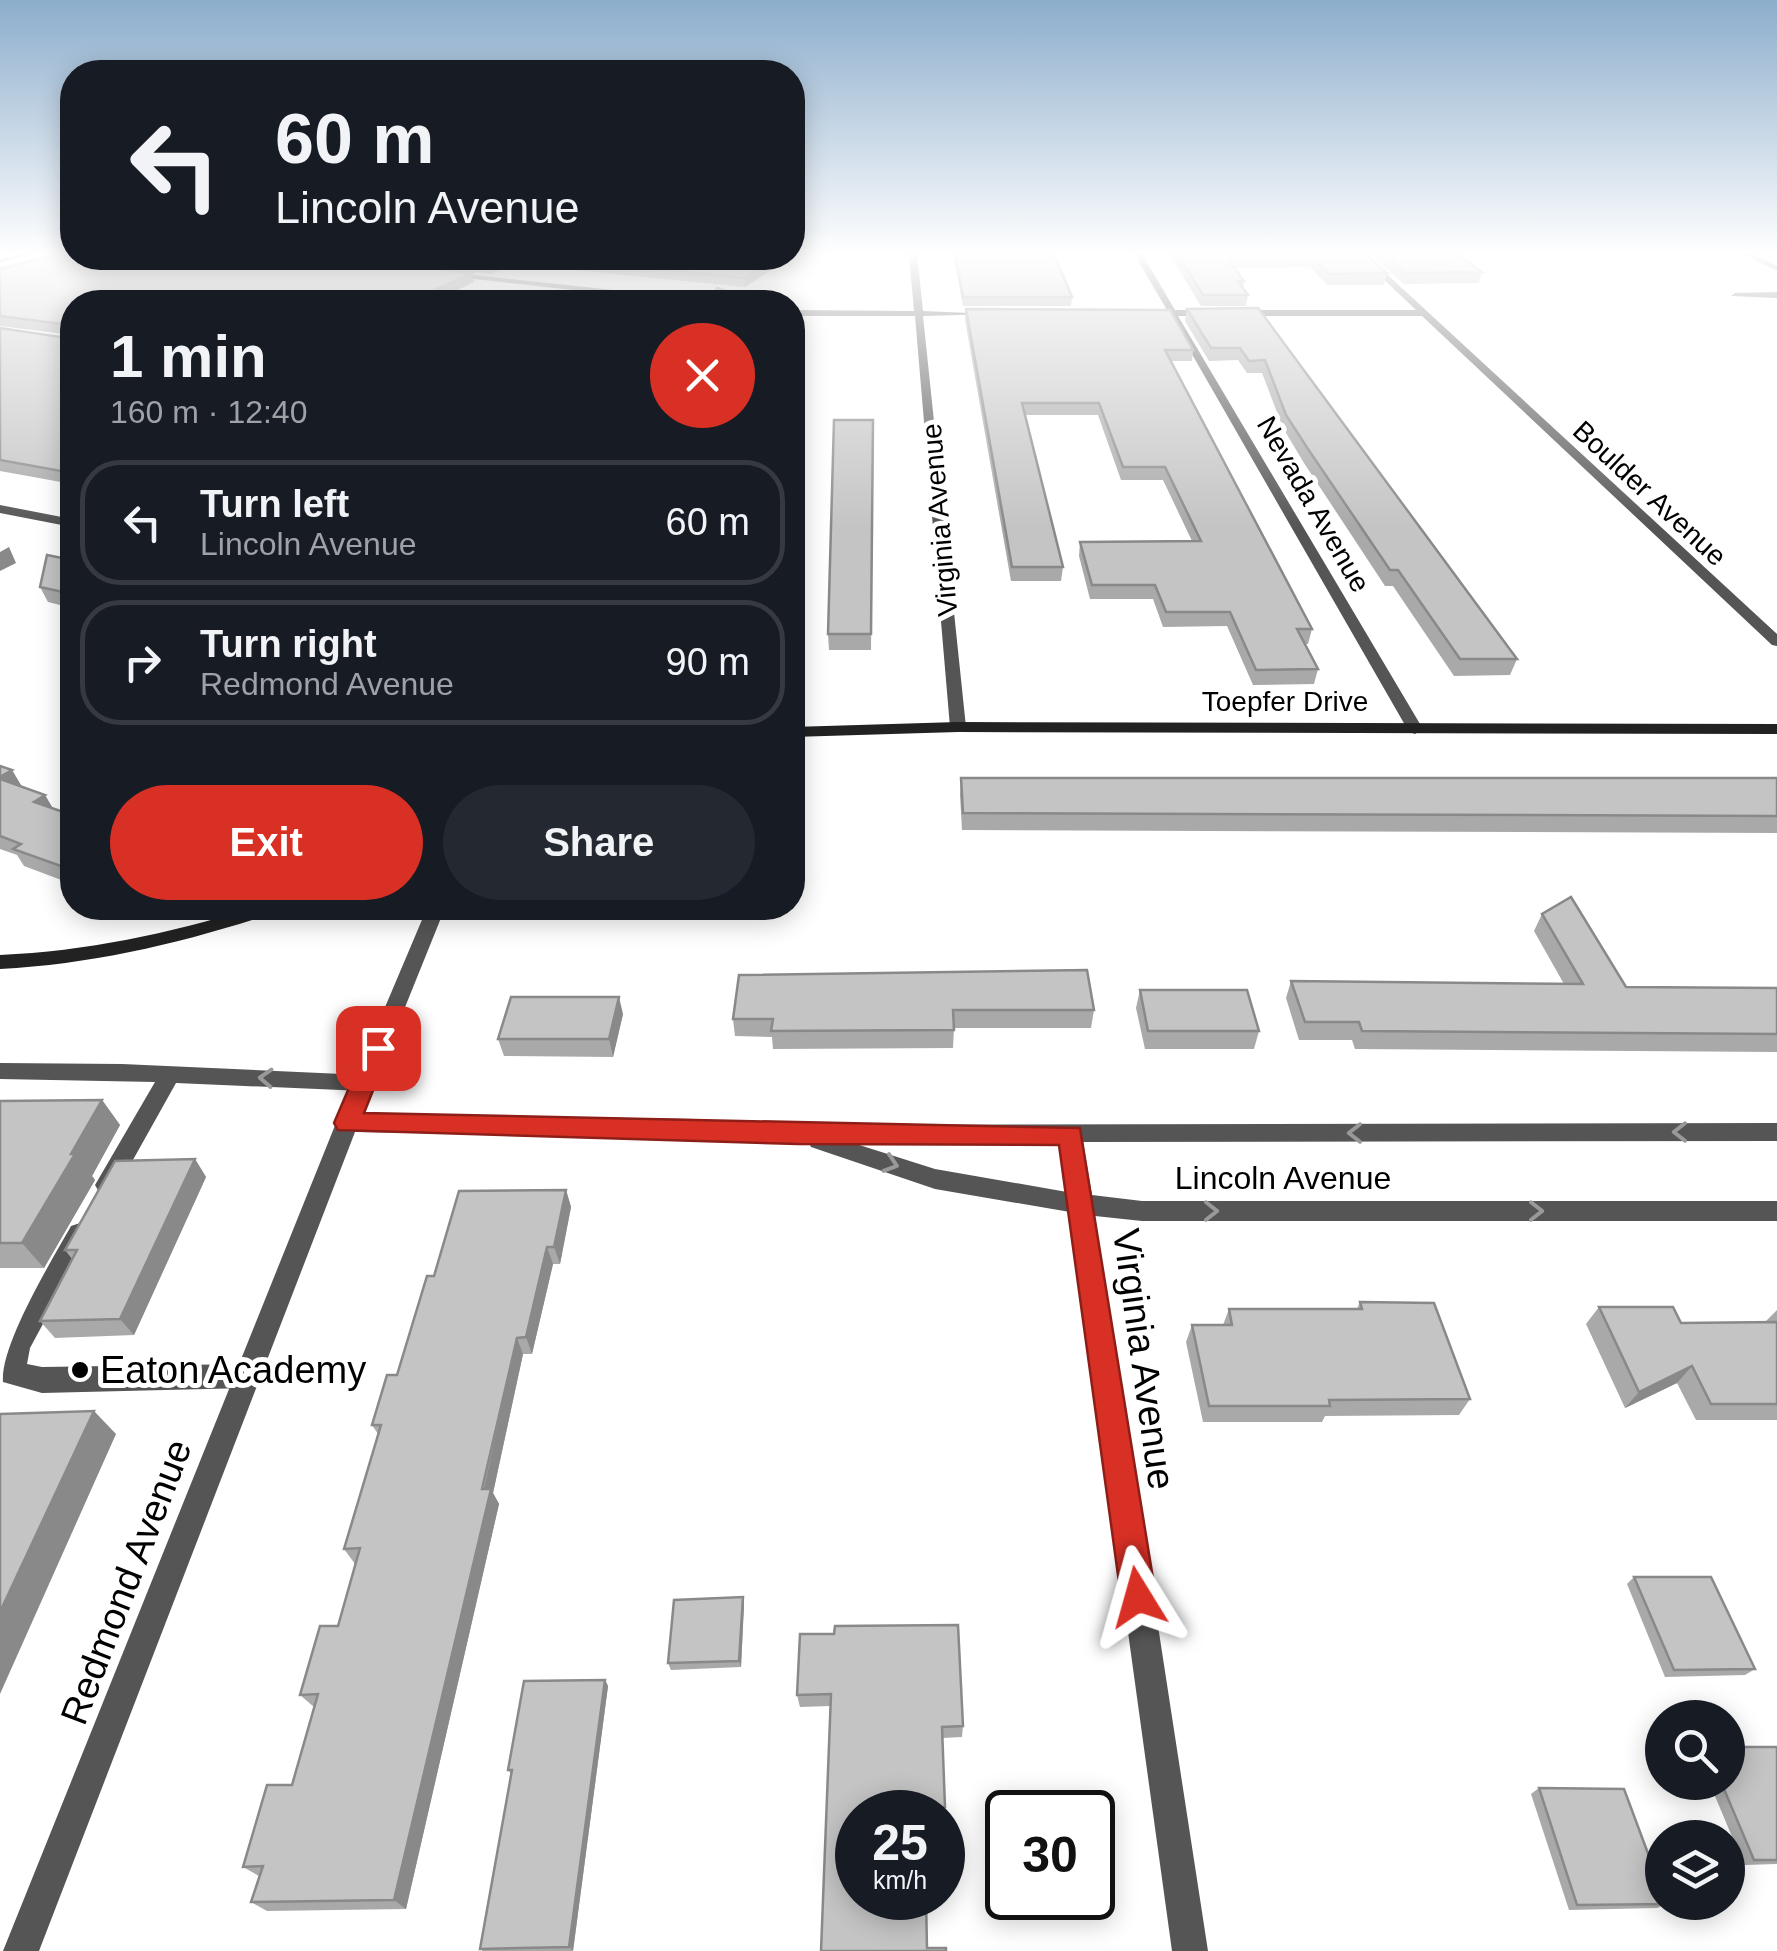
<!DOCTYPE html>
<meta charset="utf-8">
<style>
:root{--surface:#171b24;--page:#242831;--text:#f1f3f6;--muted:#9ea1a6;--line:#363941;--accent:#d93025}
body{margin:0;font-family:Helvetica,sans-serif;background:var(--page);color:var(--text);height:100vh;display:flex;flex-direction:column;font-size:38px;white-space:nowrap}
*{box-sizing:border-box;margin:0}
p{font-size:32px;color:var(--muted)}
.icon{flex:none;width:55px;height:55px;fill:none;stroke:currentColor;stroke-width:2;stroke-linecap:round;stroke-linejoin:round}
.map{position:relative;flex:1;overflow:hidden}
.details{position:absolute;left:60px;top:290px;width:745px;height:630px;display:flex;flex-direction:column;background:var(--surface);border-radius:40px;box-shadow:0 5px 25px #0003}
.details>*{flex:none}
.hud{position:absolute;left:60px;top:60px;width:745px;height:210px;border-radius:40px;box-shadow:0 5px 25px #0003;background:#171b24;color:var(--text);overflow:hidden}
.controls{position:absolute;left:1645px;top:1700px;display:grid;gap:20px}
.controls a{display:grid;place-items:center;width:100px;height:100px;border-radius:50%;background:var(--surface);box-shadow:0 5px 25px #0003;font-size:50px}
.speed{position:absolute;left:835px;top:1790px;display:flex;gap:20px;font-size:50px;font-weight:700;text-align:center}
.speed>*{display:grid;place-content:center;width:130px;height:130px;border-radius:50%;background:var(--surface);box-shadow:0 5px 25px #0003;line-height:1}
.speed small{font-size:25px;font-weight:400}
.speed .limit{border:5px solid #111;border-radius:15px;background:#fff;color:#111}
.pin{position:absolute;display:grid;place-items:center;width:85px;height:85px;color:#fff;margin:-42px;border-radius:20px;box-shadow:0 5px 15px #0006}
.me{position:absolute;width:110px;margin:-55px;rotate:352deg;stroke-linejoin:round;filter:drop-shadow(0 0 8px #0008)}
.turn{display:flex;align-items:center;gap:35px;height:210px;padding:0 50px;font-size:45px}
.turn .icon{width:130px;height:130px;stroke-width:2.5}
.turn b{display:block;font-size:70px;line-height:85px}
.round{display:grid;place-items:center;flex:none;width:105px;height:105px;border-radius:52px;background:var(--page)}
.summary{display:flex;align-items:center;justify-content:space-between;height:170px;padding:0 50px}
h1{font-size:60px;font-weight:700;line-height:75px}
.cta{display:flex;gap:20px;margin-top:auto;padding:20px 50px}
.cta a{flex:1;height:115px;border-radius:60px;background:var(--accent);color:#fff;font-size:40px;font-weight:700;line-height:115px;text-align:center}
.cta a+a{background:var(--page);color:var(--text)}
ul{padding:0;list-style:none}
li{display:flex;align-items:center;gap:30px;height:125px;margin:0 20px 15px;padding:0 30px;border:5px solid var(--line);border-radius:40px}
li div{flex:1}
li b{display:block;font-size:38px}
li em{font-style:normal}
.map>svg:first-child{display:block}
</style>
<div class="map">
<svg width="1777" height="1951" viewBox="0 0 1777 1951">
<rect width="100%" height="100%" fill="#fff"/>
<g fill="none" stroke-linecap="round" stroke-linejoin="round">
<g fill="#555" fill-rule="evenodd">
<polygon points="21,254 33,254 0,263 0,259"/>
<polygon points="0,1063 122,1064 364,1075 372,1077 375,1083 372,1089 364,1091 176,1083 115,1192 107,1195 99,1192 95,1185 155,1082 0,1079"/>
<path d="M80,1223L89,1226L92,1233L30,1348L27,1364L42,1367L247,1364L256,1367L260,1376L256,1385L247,1388L42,1393L3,1382C0,1345 52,1260 71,1226Z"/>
</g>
<g fill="#555" fill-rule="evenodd">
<polygon points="909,254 917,254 923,311 994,314 923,316 966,727 958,732 950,727 915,316 792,316 792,310 914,311"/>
<polygon points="1134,254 1142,254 1175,310 1416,310 1357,254 1365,254 1777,634 1777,646 1772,645 1422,316 1178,316 1423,729 1415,734 1409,732 1170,316 1140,313 1167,310"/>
<polygon points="1743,254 1752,254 1777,266 1777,271"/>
<polygon points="445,272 698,299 702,302 680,302 448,276"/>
<polygon points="1777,292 1777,298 1731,296 1735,293"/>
<polygon points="0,505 72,519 72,527 0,513"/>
<path d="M427,908H445L362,1114L697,1119L798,1125L1777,1123V1141L1083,1142L1092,1195L1142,1201H1777V1221H1142L1095,1216L1208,1951H1172L1070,1212L935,1189L811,1147L809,1143L697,1137L355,1132L39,1951H3L336,1123ZM1061,1142L1067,1192L935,1169L853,1143Z"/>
</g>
<g fill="#222" fill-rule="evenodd">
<polygon points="958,722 1777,724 1777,734 958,732 792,737 792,727"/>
<path d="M251,908H279L277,912C186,942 96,964 0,969V955C86,951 169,934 251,908Z"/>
</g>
</g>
<g fill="#a9a9a9">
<polygon points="953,254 1054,254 1072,297 1071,306 963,306"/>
<polygon points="1169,254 1365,254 1387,273 1384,285 1327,285 1310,267 1234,268 1244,281 1243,288 1248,295 1246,306 1201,306"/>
<polygon points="1370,254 1458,254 1482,272 1479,283 1404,284"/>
<polygon points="348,258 789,258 745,287 513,264 491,274"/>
<polygon points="0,268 474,282 432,302 72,302 72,484 0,471 0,328 67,338 71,335 0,326"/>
<polygon points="1258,308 1517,659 1510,675 1454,676 1393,586 1385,586 1304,463 1283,428 1262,373 1247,373 1238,360 1209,361 1185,321 1187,309"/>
<polygon points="966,309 1193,350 1192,361 1171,361 1312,629 1308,644 1304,644 1318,669 1314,684 1253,685 1227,626 1163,627 1153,599 1090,599 1079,556 1080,542 1192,541 1163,480 1121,480 1098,415 1025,415 1063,567 1061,581 1011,581 965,320"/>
<polygon points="873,420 871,650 829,650 828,634"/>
<polygon points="72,560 72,608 48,602 40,587"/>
<polygon points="0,766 12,770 22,787 45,795 53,809 72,815 72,884 24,866 17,855 0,849"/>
<polygon points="961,778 1777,778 1777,833 962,830 960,795"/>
<polygon points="1542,914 1626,987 1777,988 1777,1052 1355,1049 1352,1040 1299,1040 1286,998 1291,981 1564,984 1534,931"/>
<polygon points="739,975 1094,1010 1091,1028 954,1028 953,1048 773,1049 772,1037 735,1036 733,1019"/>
<polygon points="1140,990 1259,1031 1254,1049 1145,1049 1136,1008"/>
<polygon points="623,1014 613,1057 504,1056 498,1039"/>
<polygon points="102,1100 120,1125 92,1176 95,1180 44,1268 0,1268 0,1101"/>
<polygon points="195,1159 206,1177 134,1335 55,1338 40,1321 72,1259 65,1250"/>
<polygon points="566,1190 571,1207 560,1264 553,1264 532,1354 523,1354 493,1493 499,1504 406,1909 267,1911 251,1902 259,1876 243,1867 292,1785 314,1707 300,1695 338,1626 355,1564 344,1549 378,1434 372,1425 397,1375 434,1276"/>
<polygon points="1360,1302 1470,1399 1459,1415 1325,1416 1322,1422 1203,1422 1186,1342 1192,1325 1223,1325 1229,1309 1357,1309"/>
<polygon points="1599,1307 1681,1323 1765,1322 1777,1310 1777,1420 1696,1420 1677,1383 1625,1408 1586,1324"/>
<polygon points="1634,1577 1755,1669 1745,1675 1665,1677 1627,1584"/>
<polygon points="743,1597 744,1604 741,1667 671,1670 668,1663"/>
<polygon points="800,1634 963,1726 962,1737 943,1738 945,1807 944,1817 942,1817 942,1812 858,1812 927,1948 821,1951 830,1706 800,1707 797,1695"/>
<polygon points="605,1680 608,1686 573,1951 483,1951 480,1949 511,1774 508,1770"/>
<polygon points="1777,1747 1777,1864 1744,1865 1709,1782 1728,1782"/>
<polygon points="1539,1788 1667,1904 1657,1908 1569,1910 1531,1794"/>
</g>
<g fill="#898989">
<polygon points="505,258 512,258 513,264 491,274 489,265"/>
<polygon points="774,258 789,258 745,287 744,278"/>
<polygon points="472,273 474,282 432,302 409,302"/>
<polygon points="9,547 16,563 0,571 0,552"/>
<polygon points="12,770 22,787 0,783 0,777"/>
<polygon points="45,795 55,812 34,802"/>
<polygon points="619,997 623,1014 613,1057 609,1039"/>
<polygon points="102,1100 120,1125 92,1176 95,1180 44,1268 22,1243"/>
<polygon points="195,1159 206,1177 134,1335 120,1319"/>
<polygon points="566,1190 571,1207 560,1264 554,1247"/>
<polygon points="547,1247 553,1264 532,1354 526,1337"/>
<polygon points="517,1338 523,1354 493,1493 499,1504 406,1909 394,1900"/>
<polygon points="1692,1366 1677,1383 1625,1408 1639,1392"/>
<polygon points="94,1411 116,1434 0,1694 0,1612"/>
<polygon points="743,1597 744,1604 741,1667 739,1661"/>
<polygon points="605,1680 608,1686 573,1951 569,1947"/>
</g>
<g fill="#c4c4c4" stroke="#898989" stroke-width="2.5">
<polygon points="56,254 72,254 72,258 339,258 472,273 409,302 72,302 72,473 0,460 0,328 67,338 71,335 68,325 0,316 0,268 4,268"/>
<polygon points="955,254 1054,254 1072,297 963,297"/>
<polygon points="1177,254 1365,254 1387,273 1329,274 1312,257 1226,257 1244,281 1238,281 1248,295 1203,295"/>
<polygon points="1385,254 1458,254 1482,272 1406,273"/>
<polygon points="427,258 505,258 489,265"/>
<polygon points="544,258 774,258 744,278"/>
<polygon points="717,288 743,296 741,302 712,302"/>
<polygon points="1258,308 1517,659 1460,659 1398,570 1390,570 1308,449 1286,415 1265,360 1249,361 1240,348 1211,348 1187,309"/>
<polygon points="966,309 1170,310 1193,350 1165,350 1312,629 1297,629 1318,669 1256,670 1230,612 1166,612 1155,585 1092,585 1080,542 1201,541 1165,467 1123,467 1099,403 1022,403 1063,567 1012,567"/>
<polygon points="834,420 873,420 871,634 828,634"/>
<polygon points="47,555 72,560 72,594 40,587"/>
<polygon points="0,766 12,770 0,777"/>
<polygon points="961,778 1777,778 1777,816 963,813"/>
<polygon points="0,779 45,795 34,802 72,815 72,870 13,849 21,844 0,836"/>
<polygon points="1571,897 1626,987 1777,988 1777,1034 1362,1031 1359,1022 1305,1022 1291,981 1583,984 1542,914"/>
<polygon points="1087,970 1094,1010 953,1010 954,1030 771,1031 773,1019 733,1019 739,975"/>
<polygon points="1140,990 1247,990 1259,1031 1148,1031"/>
<polygon points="511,997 619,997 609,1039 498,1039"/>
<polygon points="102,1100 71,1154 75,1154 22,1243 0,1243 0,1101"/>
<polygon points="195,1159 120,1319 40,1321 77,1250 65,1250 115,1161"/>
<polygon points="566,1190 554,1247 547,1247 526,1337 517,1338 482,1489 491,1489 394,1900 251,1902 263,1866 243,1867 267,1785 292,1785 318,1694 300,1695 320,1626 338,1626 360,1548 344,1549 381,1425 372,1425 387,1375 397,1375 427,1276 434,1276 459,1191"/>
<polygon points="1360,1302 1434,1303 1470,1399 1329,1400 1330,1406 1209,1406 1192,1325 1232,1325 1229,1309 1362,1309"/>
<polygon points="1599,1307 1673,1307 1681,1323 1777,1322 1777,1404 1711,1404 1692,1366 1639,1392"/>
<polygon points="94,1411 0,1612 0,1414"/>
<polygon points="1634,1577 1711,1577 1755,1669 1674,1670"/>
<polygon points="743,1597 739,1661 668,1663 674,1600"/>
<polygon points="958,1625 963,1726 942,1727 945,1807 925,1808 925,1812 858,1812 858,1898 926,1898 927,1948 946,1948 946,1951 821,1951 831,1694 797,1695 800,1634 834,1634 835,1626"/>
<polygon points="605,1680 569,1947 480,1949 512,1770 508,1770 524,1681"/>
<polygon points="1728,1747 1777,1747 1777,1860 1754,1860 1721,1782 1728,1782"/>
<polygon points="1539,1788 1624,1789 1662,1891 1662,1902 1667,1904 1577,1905"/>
</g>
<defs><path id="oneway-chevron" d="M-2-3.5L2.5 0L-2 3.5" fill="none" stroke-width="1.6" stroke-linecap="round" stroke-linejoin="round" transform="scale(2.5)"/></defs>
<g stroke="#999">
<use href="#oneway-chevron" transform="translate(266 1078) rotate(-177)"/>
<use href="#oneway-chevron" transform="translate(1680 1132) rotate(180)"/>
<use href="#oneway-chevron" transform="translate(1355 1133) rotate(180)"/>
<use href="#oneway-chevron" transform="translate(891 1164) rotate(18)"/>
<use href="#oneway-chevron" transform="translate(1211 1211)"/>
<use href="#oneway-chevron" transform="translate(1536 1211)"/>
</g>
<linearGradient id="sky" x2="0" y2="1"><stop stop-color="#8cadcc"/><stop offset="0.48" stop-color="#fff"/><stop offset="1" stop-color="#fff" stop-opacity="0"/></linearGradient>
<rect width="1777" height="527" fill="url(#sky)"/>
<polygon fill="#d93025" stroke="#8d1f18" stroke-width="2.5" points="378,1039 390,1048 364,1113 1080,1128 1156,1597 1151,1610 1138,1615 1126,1610 1121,1597 1059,1145 798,1144 338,1130 334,1123 366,1048"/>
<circle fill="#000" stroke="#fff" stroke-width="4" cx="80" cy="1370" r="10"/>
<g text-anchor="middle" stroke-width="10" stroke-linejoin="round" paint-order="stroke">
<g font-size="28" fill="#000" stroke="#fff">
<text transform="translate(1650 493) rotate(43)" y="10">Boulder Avenue</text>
<text transform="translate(1314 504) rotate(60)" y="10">Nevada Avenue</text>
<text transform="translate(939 520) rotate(-95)" y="10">Virginia Avenue</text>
<text x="1285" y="711">Toepfer Drive</text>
</g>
<g font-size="32" fill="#000" stroke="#fff">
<text x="1283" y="1189">Lincoln Avenue</text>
</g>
<g font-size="38" fill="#000" stroke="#fff">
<text transform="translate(1144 1359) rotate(82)" y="13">Virginia Avenue</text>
<text transform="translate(126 1582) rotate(-69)" y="13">Redmond Avenue</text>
</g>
<g font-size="38" fill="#000" stroke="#fff" text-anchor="start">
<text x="100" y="1383">Eaton Academy</text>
</g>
</g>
</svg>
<div class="controls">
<a><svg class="icon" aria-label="search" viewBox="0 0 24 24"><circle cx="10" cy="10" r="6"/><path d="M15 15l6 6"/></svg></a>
<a><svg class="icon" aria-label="layers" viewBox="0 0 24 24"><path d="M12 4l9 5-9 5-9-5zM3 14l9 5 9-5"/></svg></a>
</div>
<div class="speed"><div>25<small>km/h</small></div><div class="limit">30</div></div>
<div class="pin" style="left:378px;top:1048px;background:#d93025"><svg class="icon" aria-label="arrive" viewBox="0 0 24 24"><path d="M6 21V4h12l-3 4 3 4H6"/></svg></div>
<svg class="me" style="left:1138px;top:1597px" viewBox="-20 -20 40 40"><path d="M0-17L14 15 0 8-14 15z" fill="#d93025" stroke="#fff" stroke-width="4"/></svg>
<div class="hud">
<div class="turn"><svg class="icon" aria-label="left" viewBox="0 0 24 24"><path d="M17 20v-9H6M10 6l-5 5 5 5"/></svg><div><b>60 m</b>Lincoln Avenue</div></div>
</div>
<section class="details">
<div class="summary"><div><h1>1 min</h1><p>160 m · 12:40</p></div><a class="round" style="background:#d93025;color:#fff"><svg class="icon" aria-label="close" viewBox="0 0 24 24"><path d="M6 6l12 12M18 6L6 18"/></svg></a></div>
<ul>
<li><svg class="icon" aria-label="left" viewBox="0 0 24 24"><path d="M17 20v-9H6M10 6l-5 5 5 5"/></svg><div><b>Turn left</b><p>Lincoln Avenue</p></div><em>60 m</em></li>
<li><svg class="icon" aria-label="right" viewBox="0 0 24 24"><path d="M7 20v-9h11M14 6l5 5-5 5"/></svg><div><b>Turn right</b><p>Redmond Avenue</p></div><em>90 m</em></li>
</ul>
<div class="cta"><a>Exit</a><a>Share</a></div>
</section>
</div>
